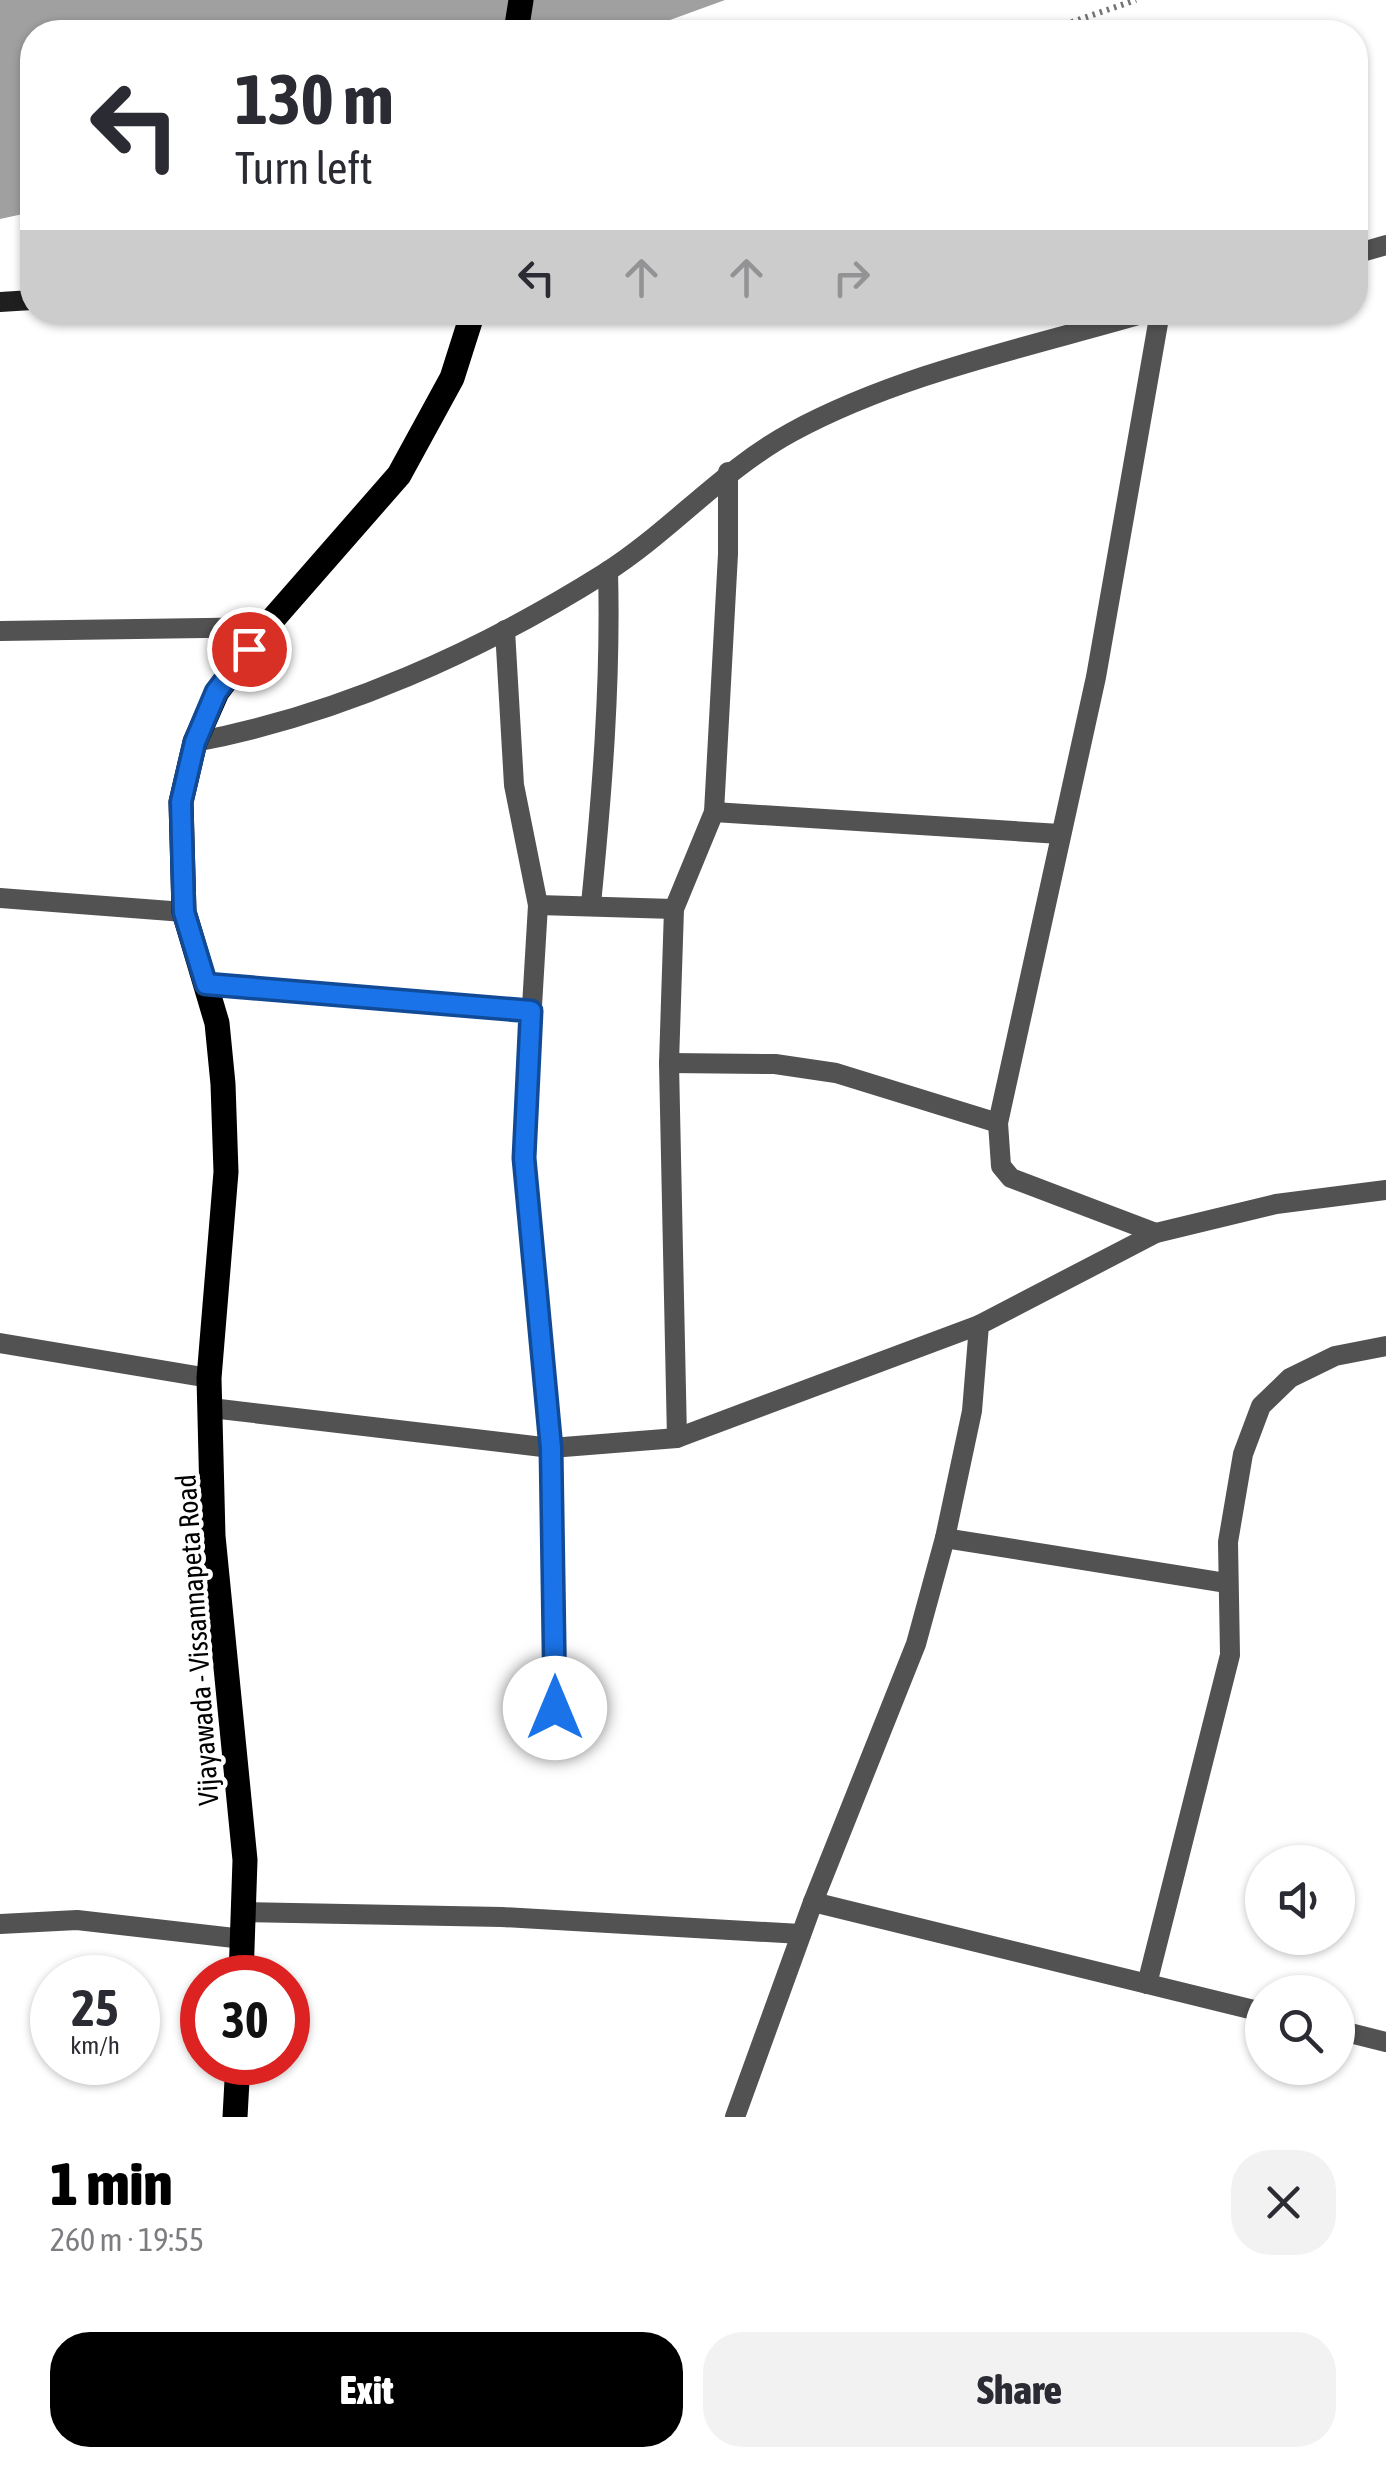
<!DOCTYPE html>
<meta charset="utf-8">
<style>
:root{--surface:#fff;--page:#f2f2f3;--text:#2b2b33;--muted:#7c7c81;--accent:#000}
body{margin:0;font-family:"Asap Condensed",sans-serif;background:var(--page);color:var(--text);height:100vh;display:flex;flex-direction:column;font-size:38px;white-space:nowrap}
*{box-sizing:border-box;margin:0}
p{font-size:32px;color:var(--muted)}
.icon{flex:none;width:55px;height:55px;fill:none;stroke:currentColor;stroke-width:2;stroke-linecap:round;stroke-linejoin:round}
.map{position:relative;height:2117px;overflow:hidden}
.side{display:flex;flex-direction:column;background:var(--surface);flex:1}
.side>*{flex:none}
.hud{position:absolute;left:20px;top:20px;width:1348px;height:305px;border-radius:40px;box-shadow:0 2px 8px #0004;background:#fff;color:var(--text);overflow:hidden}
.fabs{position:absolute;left:1245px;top:1845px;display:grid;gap:20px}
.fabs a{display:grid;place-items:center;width:110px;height:110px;border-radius:50%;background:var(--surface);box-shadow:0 2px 8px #0004;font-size:50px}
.speed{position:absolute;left:30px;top:1955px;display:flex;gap:20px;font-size:50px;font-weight:700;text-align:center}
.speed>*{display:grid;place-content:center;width:130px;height:130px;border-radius:50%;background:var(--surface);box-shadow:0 2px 8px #0004;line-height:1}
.speed small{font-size:25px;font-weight:400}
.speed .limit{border:15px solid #d22;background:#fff;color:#111}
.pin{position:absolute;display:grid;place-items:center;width:85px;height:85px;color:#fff;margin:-42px;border:5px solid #fff;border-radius:50%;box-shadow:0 2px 10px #0007}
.me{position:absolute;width:110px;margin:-55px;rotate:0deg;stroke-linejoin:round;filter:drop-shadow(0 0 8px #0008)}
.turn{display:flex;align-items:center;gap:35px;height:210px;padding:0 50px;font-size:45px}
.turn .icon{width:130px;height:130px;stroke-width:2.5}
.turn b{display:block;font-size:70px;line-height:85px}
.lanes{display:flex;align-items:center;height:95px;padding:0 50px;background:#0003;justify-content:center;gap:50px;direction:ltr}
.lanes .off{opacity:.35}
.round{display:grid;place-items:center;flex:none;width:105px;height:105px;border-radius:40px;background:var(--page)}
.summary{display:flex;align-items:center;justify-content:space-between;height:170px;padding:0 50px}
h1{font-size:60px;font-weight:800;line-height:75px;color:var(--accent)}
.button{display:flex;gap:20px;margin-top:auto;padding:20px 50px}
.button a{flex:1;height:115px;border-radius:40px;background:var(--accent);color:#fff;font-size:40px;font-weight:800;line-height:115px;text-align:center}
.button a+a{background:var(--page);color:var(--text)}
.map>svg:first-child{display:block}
</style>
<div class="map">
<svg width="1386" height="2117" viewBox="0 0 1386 2117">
<rect width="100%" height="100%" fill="#fff"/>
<polygon fill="#a0a0a0" points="0,0 725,0 637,32 32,32 32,212 0,219"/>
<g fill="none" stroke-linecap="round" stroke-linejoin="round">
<polyline stroke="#747474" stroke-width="6" stroke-dasharray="2.5 5" stroke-linecap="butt" points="1043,32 1136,0"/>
<g stroke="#525252" stroke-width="20">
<polyline points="1355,254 1386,245"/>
<polyline points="505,630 514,785 538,905 523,1158 551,1448 555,1709"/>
<polyline points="0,631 266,627"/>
<path d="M195,742C339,715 481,651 605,573C671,531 722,470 792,432C901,373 1030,347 1149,312"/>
<polyline points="714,812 1060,834"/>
<polyline points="0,898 184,912"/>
<path d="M591,904C602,793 611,683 608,571"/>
<polyline points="538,905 674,909"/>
<polyline points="206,984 531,1011"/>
<polyline points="669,1063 775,1064 836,1073 998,1123"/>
<polyline points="1156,1233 1011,1178 1001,1166 998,1123 1096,677 1160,312"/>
<polyline points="0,1343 209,1378"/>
<polyline points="211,1408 551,1448 677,1438 979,1325"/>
<polyline points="677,1438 669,1063 674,909 714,812 728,554 728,472"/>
<polyline points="945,1538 1227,1583"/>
<polyline points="813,1902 1262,2012"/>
<polyline points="242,1912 502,1917 801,1934"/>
<polyline points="0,1924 77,1920 243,1939"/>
<polyline points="1147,1984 1230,1655 1228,1542 1243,1454 1261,1406 1290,1378 1335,1356 1386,1346"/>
<polyline points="1338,2030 1386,2042"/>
<polyline points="735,2117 813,1902 916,1644 945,1538 972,1411 979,1325 1156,1233 1276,1204 1386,1190"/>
</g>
<polyline stroke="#1f1f1f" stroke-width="20" points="0,302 32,300"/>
<g stroke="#000" stroke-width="25">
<polyline points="516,32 521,0"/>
<polyline points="241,1978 245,1860 213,1536 209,1378 226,1172 223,1084 217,1023 184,912 181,802 195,742 217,692 266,627 399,475 452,378 473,312"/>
<polyline points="235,2117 238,2062"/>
</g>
</g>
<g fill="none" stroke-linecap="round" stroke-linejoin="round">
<g stroke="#114b97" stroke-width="25">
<polyline id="route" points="249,649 216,692 195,742 181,802 184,912 206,984 531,1011 524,1158 551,1448 555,1708"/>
</g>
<use href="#route" stroke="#1a73e8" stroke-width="18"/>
</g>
<g text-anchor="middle" stroke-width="9" stroke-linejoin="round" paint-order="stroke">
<g font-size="28" fill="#000" stroke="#fff">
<text transform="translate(197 1640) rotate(-94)" y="10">Vijayawada - Vissannapeta Road</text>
</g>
</g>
</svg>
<div class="fabs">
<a><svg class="icon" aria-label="sound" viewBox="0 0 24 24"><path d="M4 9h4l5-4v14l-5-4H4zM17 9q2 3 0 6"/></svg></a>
<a><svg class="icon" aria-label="search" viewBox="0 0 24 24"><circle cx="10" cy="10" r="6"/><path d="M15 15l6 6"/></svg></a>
</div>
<div class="speed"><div>25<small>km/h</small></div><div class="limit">30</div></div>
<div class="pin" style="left:249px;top:649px;background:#d93025"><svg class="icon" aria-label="arrive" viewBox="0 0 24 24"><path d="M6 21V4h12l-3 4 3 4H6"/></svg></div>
<svg class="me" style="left:555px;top:1708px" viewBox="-20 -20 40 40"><circle r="19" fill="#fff"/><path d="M0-13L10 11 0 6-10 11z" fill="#1a73e8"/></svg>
<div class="hud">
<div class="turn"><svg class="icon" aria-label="left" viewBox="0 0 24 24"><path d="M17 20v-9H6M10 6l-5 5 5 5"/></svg><div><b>130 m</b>Turn left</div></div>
<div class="lanes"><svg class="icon" aria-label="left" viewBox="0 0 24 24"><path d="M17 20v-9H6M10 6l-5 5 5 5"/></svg><svg class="icon off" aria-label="ahead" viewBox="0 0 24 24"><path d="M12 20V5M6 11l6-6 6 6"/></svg><svg class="icon off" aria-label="ahead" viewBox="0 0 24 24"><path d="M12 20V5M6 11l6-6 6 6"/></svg><svg class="icon off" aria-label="right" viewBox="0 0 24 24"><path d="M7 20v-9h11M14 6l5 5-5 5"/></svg></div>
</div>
</div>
<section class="side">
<div class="summary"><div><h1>1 min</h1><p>260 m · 19:55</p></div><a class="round"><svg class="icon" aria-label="close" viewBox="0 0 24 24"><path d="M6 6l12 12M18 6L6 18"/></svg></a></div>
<div class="button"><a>Exit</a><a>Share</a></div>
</section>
